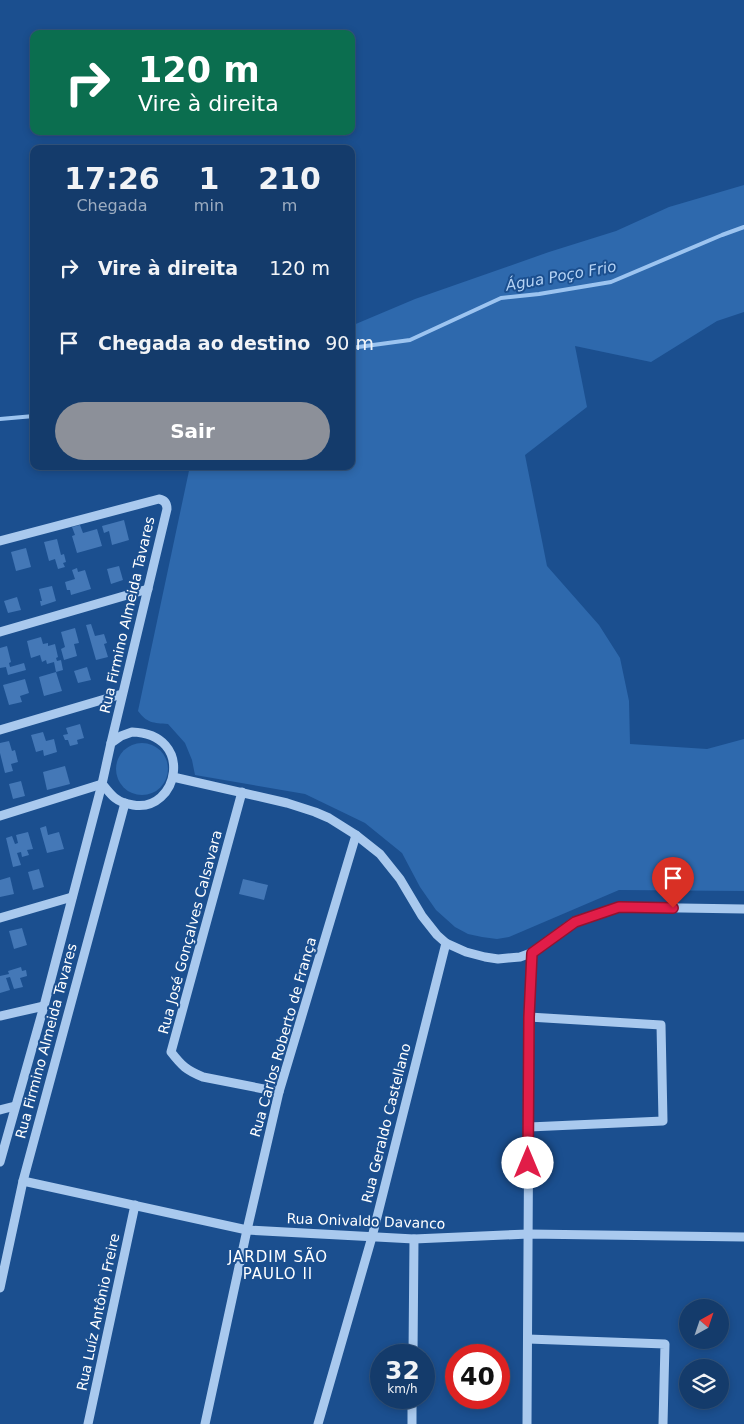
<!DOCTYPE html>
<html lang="pt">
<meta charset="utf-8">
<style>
:root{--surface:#143b6b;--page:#1d4271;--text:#f1f3f6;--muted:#9dadc1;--line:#33557e;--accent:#8c9099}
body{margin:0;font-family:"DejaVu Sans",sans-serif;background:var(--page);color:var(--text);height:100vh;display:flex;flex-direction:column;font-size:19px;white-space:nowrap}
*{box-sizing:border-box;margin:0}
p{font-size:16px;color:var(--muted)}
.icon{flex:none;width:28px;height:28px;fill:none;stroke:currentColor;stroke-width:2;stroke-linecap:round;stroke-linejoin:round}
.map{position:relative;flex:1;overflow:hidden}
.side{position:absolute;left:30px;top:145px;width:325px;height:325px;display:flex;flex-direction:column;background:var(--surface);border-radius:10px;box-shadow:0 2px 8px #0003,0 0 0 1px var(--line)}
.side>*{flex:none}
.top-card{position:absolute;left:30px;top:30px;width:325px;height:105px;border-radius:10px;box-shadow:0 2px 8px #0003,0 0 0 1px var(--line);background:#0b6e4f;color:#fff;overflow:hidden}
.needle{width:32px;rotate:40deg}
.fabs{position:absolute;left:679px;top:1299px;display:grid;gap:10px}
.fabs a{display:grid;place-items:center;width:50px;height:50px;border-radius:50%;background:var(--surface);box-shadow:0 2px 8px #0003,0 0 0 1px var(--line);font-size:25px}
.speed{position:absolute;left:370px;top:1344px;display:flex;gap:10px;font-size:25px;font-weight:700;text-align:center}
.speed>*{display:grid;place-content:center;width:65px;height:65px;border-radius:50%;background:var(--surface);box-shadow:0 2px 8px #0003,0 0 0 1px var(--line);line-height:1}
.speed small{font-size:12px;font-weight:400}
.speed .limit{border:8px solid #d22;background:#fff;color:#111}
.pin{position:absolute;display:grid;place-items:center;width:42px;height:42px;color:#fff;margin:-51px -21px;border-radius:50% 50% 50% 0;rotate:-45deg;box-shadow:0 0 5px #0007}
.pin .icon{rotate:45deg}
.me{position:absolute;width:55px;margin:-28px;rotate:0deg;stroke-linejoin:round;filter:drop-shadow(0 0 4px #0008)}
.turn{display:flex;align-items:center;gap:18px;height:105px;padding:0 25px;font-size:22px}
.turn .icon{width:65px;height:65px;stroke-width:2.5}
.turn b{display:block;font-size:35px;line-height:42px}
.eta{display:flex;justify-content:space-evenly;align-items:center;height:85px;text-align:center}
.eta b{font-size:30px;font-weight:600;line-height:35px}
.cta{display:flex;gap:10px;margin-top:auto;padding:10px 25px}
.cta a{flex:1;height:58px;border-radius:30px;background:var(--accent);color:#fff;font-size:20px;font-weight:600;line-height:58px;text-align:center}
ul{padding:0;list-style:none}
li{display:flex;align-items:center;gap:15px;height:75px;padding:0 25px}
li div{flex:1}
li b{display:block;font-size:19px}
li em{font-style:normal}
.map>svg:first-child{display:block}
</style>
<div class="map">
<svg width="744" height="1424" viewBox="0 0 744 1424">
<rect width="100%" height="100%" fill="#1b4f8f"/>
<g fill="#2e69ad">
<path d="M744,185V312L717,321L651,362L575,346L587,407L525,455L547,566L599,625L620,658L629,701L630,744L707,749L744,739V891L619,890L509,937L497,939L482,937L468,934L455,927L436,910L420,887L402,853L365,823L305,794L195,775L192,760L185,743L168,724C153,723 147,723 138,711L190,466H351V326L415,299L549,252L616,231L669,207Z"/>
<circle cx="142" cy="769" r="26"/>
</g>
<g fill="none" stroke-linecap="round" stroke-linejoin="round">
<g stroke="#9cc4f0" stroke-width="4">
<polyline points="351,348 410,340 501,298 539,294 611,282 722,235 744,227"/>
<polyline points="0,419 34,416"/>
</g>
</g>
<g fill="#4478b7">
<polygon points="124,520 129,540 112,545 109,531 104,533 102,526"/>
<polygon points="80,525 83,533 97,529 102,546 77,553 72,536 75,535 72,527"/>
<polygon points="57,539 61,555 64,554 66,562 63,563 65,567 58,569 55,559 49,561 44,542"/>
<polygon points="26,548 31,567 16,571 11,552"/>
<polygon points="119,566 123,580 111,584 107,569"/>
<polygon points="77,568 78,572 85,570 91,589 71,595 70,590 67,590 65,582 75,579 72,570"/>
<polygon points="52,586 56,601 41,606 40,601 42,601 39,589"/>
<polygon points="17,597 21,610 8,613 4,601"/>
<polygon points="91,624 95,636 104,634 107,643 104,644 108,657 96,660 86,625"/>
<polygon points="75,628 79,643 74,644 77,656 64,660 61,649 65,647 61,632"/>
<polygon points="41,637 43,644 48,643 48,646 55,644 58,657 56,658 57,661 61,660 63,670 56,672 62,691 44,696 39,677 56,672 54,662 47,664 46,660 42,662 40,655 31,658 27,641"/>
<polygon points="7,646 11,662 9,663 10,667 24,663 26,670 8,675 6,667 0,668 0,648"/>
<polygon points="87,667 91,680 78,683 74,671"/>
<polygon points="25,679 29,693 20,696 22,702 9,705 3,685"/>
<polygon points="80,724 84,738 77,740 78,744 70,746 68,740 65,740 63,735 68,734 66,728"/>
<polygon points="43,732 46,741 54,739 57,752 44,756 43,750 36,752 31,735"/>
<polygon points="9,741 12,751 15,750 18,762 11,764 13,771 5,773 0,753 0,743"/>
<polygon points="65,766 70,784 47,790 43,772"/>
<polygon points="21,781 25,796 13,799 9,784"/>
<polygon points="46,826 48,835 59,832 64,849 47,853 40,828"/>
<polygon points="28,832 33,849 27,850 29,855 22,857 21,852 17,853 21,865 13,867 6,838 12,836 15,844 18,843 16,835"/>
<polygon points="39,869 44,887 33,890 28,872"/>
<polygon points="10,877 14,894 0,897 0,880"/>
<polygon points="243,879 268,885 264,900 239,894"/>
<polygon points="22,928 27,945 14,949 9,931"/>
<polygon points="21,967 22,971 26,970 27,976 20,978 23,987 14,989 10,977 6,978 10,990 0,993 0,976 9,974 8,971"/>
</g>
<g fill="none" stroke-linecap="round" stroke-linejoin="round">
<g stroke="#a9c9ee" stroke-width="9">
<path d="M0,541L159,499C164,500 167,503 167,509L111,743"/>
<polyline points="0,632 148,589"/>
<polyline points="0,730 122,694"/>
<path d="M132,732C196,734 178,813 133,805C127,804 120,802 115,798C110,794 106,788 102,784L111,743L121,736Z"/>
<polyline points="173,777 287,803 315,812 329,818 356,835 380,854 400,879 422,916 437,935 446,943 466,952 485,957 498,959 508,958 520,957 531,953 575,921 619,907 744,909"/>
<path d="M242,792L171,1052C182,1066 186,1070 203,1077L279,1092"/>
<polyline points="0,816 102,784"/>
<polyline points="0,918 72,897"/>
<polyline points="0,1016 44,1006"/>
<polyline points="0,1110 15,1106"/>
<polyline points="529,1127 663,1121 661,1025 529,1017"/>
<polyline points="0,1162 44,1006 102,784"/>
<polyline points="23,1181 247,1230 414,1239 528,1234 744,1237"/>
<polyline points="0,1288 23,1181 125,803"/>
<polyline points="528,1339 665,1344 663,1424"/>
<polyline points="413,1355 414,1239"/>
<polyline points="88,1424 135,1205"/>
<polyline points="205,1424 247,1230 279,1092 356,835"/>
<polyline points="318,1424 372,1237 446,943"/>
<polyline points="412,1424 412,1398"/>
<polyline points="527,1424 529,1078 531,953"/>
</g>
</g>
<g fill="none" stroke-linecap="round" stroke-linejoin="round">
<g stroke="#92132f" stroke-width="12">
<polyline id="route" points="528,1163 529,1017 532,953 575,922 619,907 673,908"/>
</g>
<use href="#route" stroke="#e11d48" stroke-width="9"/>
</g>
<g text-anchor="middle" stroke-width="4" stroke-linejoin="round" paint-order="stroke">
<g font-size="14" fill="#fff" stroke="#1b4f8f">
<text transform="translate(127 615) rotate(-77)" y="5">Rua Firmino Almeida Tavares</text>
<text transform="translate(190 932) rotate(-75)" y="5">Rua José Gonçalves Calsavara</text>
<text transform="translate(283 1037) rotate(-74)" y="5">Rua Carlos Roberto de França</text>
<text transform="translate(46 1041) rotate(-75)" y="5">Rua Firmino Almeida Tavares</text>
<text transform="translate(386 1123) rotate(-76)" y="5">Rua Geraldo Castellano</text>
<text transform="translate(366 1221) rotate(2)" y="5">Rua Onivaldo Davanco</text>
<text transform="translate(98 1312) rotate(-78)" y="5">Rua Luíz Antônio Freire</text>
</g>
<g font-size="15" font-style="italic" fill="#b5d3f5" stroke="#1b4f8f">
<text transform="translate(561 276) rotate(-10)" y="5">Água Poço Frio</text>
</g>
<g font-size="15" letter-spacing="1" fill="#fff" stroke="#1b4f8f">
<text x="278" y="1262">JARDIM SÃO<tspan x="278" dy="17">PAULO II</tspan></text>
</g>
</g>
</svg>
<div class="fabs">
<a><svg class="needle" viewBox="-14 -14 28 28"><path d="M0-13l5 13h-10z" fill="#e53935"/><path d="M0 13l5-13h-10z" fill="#9dadc1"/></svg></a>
<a><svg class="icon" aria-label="layers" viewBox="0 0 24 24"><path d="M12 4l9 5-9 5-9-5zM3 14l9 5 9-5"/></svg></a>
</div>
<div class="speed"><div>32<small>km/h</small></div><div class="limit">40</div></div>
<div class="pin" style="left:673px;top:908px;background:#d93025"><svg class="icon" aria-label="arrive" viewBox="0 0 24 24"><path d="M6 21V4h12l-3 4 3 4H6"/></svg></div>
<svg class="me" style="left:528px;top:1163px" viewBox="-20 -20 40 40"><circle r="19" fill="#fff"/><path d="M0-13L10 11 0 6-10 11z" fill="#e11d48"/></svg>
<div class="top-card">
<div class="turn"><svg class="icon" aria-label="right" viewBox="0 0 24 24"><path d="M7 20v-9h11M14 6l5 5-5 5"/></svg><div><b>120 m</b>Vire à direita</div></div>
</div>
<section class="side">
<div class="eta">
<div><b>17:26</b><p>Chegada</p></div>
<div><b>1</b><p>min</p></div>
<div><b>210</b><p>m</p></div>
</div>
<ul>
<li><svg class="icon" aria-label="right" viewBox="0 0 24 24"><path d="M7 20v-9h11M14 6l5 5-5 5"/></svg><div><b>Vire à direita</b></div><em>120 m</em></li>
<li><svg class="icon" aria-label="arrive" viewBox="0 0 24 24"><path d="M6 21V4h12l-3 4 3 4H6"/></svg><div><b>Chegada ao destino</b></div><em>90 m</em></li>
</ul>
<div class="cta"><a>Sair</a></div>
</section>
</div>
